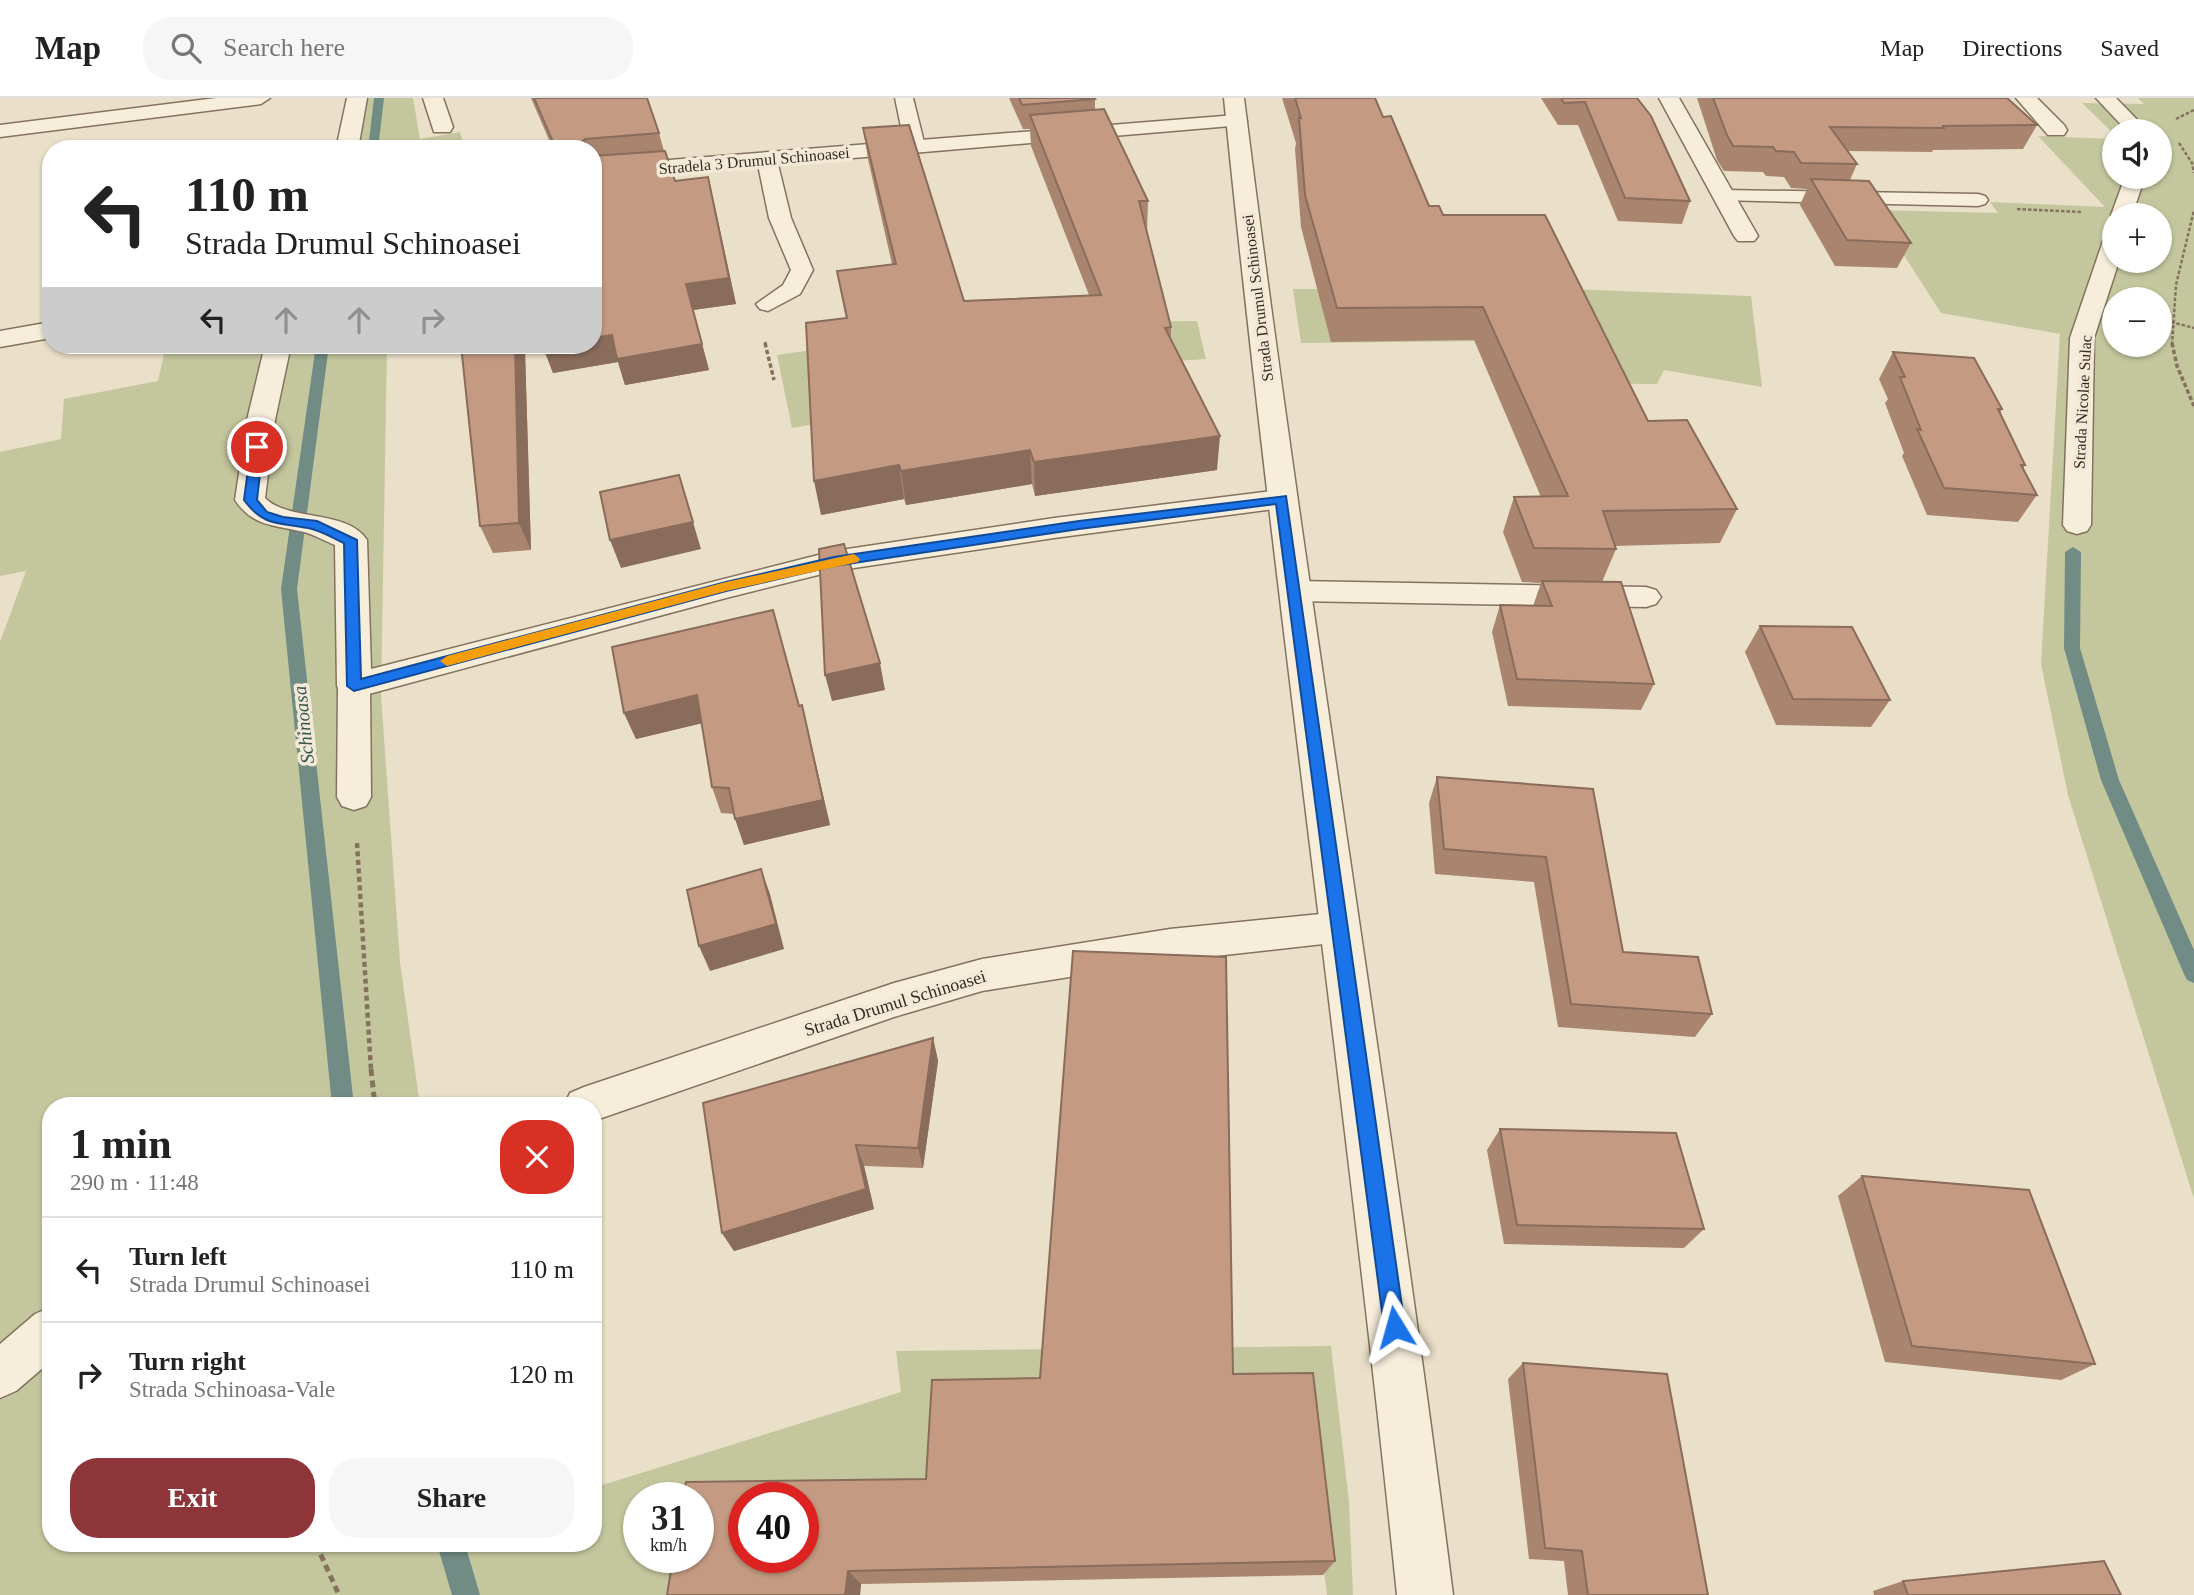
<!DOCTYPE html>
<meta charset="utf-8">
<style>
:root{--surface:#fff;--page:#f6f6f6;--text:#222;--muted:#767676;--line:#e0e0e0;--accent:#8d3539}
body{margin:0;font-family:Georgia,serif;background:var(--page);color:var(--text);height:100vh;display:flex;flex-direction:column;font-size:26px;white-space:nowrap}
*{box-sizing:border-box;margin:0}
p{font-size:23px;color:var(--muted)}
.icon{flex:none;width:38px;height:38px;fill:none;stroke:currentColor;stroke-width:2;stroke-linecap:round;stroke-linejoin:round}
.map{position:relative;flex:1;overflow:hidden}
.details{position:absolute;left:42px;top:999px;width:560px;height:455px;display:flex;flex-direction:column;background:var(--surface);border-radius:28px;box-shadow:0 2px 5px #0004}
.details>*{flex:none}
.guide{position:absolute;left:42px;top:42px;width:560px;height:214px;border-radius:28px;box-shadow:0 2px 5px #0004;background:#fff;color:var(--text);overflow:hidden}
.fabs{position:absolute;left:2102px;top:21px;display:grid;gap:14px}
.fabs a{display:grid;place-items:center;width:70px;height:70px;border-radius:50%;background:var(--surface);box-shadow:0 2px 5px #0004;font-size:35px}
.speed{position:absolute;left:623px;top:1384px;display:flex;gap:14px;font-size:35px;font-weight:700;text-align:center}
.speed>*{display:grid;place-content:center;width:91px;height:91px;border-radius:50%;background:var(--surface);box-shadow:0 2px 5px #0004;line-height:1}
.speed small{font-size:18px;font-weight:400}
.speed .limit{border:10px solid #d22;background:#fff;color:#111}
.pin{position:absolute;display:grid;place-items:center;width:60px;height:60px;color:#fff;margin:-30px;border:4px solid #fff;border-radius:50%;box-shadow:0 2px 7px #0007}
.me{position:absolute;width:77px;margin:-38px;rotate:352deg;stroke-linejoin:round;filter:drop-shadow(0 0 5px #0008)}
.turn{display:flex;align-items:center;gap:24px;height:147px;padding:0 28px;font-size:32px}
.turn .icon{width:91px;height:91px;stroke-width:2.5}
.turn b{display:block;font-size:49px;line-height:60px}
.lanes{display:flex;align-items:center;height:66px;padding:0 28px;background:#0003;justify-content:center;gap:35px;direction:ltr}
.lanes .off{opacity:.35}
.round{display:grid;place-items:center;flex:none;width:74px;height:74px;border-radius:28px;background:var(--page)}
.summary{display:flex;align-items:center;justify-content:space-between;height:119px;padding:0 28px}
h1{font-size:42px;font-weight:600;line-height:52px}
.cta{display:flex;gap:14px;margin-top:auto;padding:14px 28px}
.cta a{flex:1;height:80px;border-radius:28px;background:var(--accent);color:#fff;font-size:28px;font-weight:600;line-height:80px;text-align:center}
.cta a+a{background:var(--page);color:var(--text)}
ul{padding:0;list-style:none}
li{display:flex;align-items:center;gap:21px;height:105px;padding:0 28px;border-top:2px solid var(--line)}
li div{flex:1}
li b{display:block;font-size:26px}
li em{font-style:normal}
header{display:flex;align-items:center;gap:42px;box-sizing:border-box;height:98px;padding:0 35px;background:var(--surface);border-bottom:2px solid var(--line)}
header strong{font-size:33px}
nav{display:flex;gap:38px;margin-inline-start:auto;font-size:24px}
.search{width:490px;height:63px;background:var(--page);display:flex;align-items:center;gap:18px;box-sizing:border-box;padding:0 24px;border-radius:28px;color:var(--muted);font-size:26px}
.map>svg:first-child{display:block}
</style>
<header>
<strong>Map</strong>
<div class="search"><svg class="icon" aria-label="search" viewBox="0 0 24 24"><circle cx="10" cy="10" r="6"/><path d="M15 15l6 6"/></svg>Search here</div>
<nav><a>Map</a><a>Directions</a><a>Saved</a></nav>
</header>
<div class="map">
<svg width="2194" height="1497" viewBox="0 0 2194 1497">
<rect width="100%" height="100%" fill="#eadfc8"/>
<g fill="#c4c79d" fill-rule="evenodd">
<polygon points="368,0 413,0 420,41 460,34 465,51 358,51"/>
<path d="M2138,0H2194V1101L2068,697L2041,566L2060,236L1941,215L1875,112L1998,115L1990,104L2105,109L2038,38L2114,41V79H2160V33H2114V36L2082,5L2144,6ZM2114,117H2160V163H2114ZM2114,201H2160V247H2114Z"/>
<polygon points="1293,191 1568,191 1751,198 1762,289 1664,272 1657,286 1529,285 1484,243 1301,245"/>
<polygon points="1197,223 1206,261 1174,263 792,330 777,257 947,233 943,226"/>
<polygon points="166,247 387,247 381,598 400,864 420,1008 51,1008 51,1446 593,1446 593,1390 901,1294 896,1253 1331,1248 1349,1404 1353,1497 1327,1497 1302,1297 931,1460 868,1399 639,1400 639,1460 698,1460 692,1497 0,1497 0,544 26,473 0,478 0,354 61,341 64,301 158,283"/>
</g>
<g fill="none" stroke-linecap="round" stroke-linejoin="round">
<g fill="#708c84" fill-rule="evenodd">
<polygon points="374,0 384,0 378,51 368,51"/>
<polygon points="316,247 329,247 297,491 354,1008 332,1008 281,491"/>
<polygon points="2073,449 2081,454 2080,550 2119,682 2194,852 2194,885 2187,882 2184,876 2101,682 2064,550 2065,454"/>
<polygon points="437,1446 465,1446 480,1497 452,1497"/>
</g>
<g stroke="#84725f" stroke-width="3">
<g id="service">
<polygon points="216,0 270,0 261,6 0,39 0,27"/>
<polygon points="895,0 913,0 925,48 922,52 908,52 905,48"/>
<polygon points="2096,0 2116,0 2148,33 2127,33"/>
<polygon points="767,56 774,58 777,62 791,120 813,172 800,196 768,213 760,211 756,206 783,187 791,172 769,120 757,62 760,58"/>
<polygon points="2125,79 2145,79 2132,117 2114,117 2114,121 2111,117"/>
<polygon points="1724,92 1978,96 1985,98 1988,102 1985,106 1978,108 1717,102 1714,98 1717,94"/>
<polygon points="2114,136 2114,163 2119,163 2094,240 2091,427 2087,433 2077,436 2067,433 2063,427 2070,240 2103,143 2106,138"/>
<polygon points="1295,483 1646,489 1656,492 1661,499 1656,506 1646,509 1295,503 1285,500 1280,493 1285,486"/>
<polygon points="354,577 365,580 370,588 371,699 366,708 354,712 342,708 337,699 338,588 343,580"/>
<polygon points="1341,814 1354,818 1359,829 1354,840 1341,844 1170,863 982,893 894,919 593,1023 593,1008 564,1008 570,995 584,989 894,885 982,861 1170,831"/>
<polygon points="51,1209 51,1263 16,1293 0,1300 0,1246 35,1216"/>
</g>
</g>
<g stroke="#84725f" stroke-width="3">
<g id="minor">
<polygon points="347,0 367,0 358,51 336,51"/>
<polygon points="423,0 443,0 453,29 450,34 434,34"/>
<polygon points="1659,0 1679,0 1758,138 1754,143 1738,143 1734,138"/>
<polygon points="2016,0 2037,0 2064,27 2067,32 2064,37 2048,37"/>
<polygon points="1236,17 1243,19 1247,23 1243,27 593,82 593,68"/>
<polygon points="51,224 51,240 0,249 0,233"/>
<path d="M265,247H291L275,322L265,400C289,424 347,411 367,442L371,571L834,453L1054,420L1281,392L1292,394L1296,401L1292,408L1281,410L1054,440L834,473L726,500L354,600L342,597L337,588L335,447C325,443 315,437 304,434C275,427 253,429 235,402L247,322Z"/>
</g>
</g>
<g stroke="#84725f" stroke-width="3">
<path id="tertiary" d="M1224,0H1244C1306,500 1390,997 1453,1497H1397C1346,997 1274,500 1224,0Z"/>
</g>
<g stroke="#84725f" stroke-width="2.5" stroke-dasharray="3.5 2" stroke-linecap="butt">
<polyline points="2176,21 2194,12"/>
<polyline points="2179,45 2192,65 2194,75"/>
<polyline points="2017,111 2082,114"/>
<polyline points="2171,224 2194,230"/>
<polyline points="765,244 766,247"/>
<polyline points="2172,247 2176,187 2194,112"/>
</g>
<g stroke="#84725f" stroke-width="3.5" stroke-dasharray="4.5 2.5" stroke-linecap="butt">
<polyline points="765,245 774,282"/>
<polyline points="2172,245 2177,268 2194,308"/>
</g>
<polyline stroke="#84725f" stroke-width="4.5" stroke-dasharray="5 3.5" stroke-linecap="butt" points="357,745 371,972"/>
<g stroke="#84725f" stroke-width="5" stroke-dasharray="7 4.5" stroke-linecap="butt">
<polyline points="371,971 375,1008"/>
<polyline points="316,1446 339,1497"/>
</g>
<use href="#service" fill="#f6eddb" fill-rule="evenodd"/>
<use href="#minor" fill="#f6eddb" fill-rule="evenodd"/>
<use href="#tertiary" fill="#f6eddb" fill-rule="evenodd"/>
</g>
<g fill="#a98570">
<polygon points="531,0 647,0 659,35 664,53 675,83 714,104 736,206 693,212 709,272 625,287 618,264 553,275 543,249 593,247 593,51 553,51"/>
<polygon points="1009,0 1094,0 1095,1 1095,11 1148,103 1147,134 1171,229 1171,242 1217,372 1035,398 1032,386 906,407 904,401 821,417 846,220 837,173 892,166 868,61 863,30 964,203 1089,197 1031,48 1030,31 1023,31"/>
<polygon points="1282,0 1375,0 1383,19 1429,108 1443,117 1737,411 1720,445 1614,448 1616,451 1602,484 1654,586 1641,612 1508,608 1492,534 1500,507 1533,508 1541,485 1522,484 1503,434 1514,399 1541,399 1474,242 1331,244 1301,129 1295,51 1296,45"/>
<polygon points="1541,0 1637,0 1690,103 1682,126 1618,123 1578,27 1558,27"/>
<polygon points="1697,0 2007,0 2037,27 2023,51 1933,52 1932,54 1848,53 1857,66 1850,82 1911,145 1897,170 1835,168 1800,107 1807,91 1791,90 1784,79 1766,78 1763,74 1724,73 1717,62"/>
<polygon points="525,253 531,452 493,455 480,428"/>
<polygon points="1893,254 2002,311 2000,315 2025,367 2023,371 2037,397 2018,424 1927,417 1902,358 1904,355 1885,305 1888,301 1879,281"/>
<polygon points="1760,528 1890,602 1871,629 1776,627 1745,554"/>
<polygon points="802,607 830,727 744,747 734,716 721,715 712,689 702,625 636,641 624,615"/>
<polygon points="1437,679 1593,691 1623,854 1712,916 1695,939 1558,929 1534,784 1435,776 1429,705"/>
<polygon points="933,940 938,963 923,1070 864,1068 874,1111 734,1153 722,1135"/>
<polygon points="1500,1031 1704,1131 1684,1150 1504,1146 1487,1052"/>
<polygon points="1862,1078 2095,1266 2061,1282 1885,1264 1838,1098"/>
<polygon points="1523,1265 1708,1497 1568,1497 1564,1463 1529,1461 1508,1281"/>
<polygon points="1233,1276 1335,1463 1323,1477 861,1486 860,1497 667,1497 926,1381"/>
<polygon points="1903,1483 2121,1497 1874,1497 1873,1493"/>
</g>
<g fill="#896c5b">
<polygon points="585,41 588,51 583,51 583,43"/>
<polygon points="708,79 736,206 693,212 686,186"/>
<polygon points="612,237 702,246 709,272 625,287 618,264 553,275 543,249 554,247 593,247 593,240"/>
<polygon points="515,247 523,247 525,253 531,452 519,425"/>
<polygon points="1220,338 1217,372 1035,398 1034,364"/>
<polygon points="1030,352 1032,386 906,407 901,373"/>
<polygon points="899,367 904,401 821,417 814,383"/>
<polygon points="679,377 701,451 621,470 610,442"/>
<polygon points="880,565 885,592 832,603 825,577"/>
<polygon points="697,597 707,624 636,641 624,615"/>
<polygon points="802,607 830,727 744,747 735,721"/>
<polygon points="761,771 770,796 784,851 710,873 699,848"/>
<polygon points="933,940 938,963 923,1070 918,1050"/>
<polygon points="856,1047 864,1068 874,1111 734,1153 722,1135"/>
<polygon points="848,1473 861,1486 860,1497 845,1497"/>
</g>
<g fill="#c49b82" stroke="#896c5b" stroke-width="2" fill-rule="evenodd">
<polygon points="534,0 647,0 659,35 585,41 583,43 583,51 556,51"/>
<polygon points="1019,0 1094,0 1095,1 1022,7"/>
<polygon points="1295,0 1375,0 1383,19 1391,18 1429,108 1439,108 1443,117 1545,117 1648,323 1687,322 1737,411 1603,413 1616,451 1534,450 1514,399 1568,398 1483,209 1337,210 1305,97 1299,20 1301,20"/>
<polygon points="1561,0 1637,0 1651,18 1690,103 1625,100 1585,4 1564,5"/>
<polygon points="1713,0 2007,0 2037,27 1943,28 1944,30 1830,29 1857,66 1801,65 1794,54 1776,53 1773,49 1733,48 1727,37"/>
<polygon points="1104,11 1148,103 1139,103 1171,229 1165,230 1220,338 1034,364 1030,352 901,373 899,367 814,383 806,225 847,220 837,173 896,166 863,30 909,27 964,203 1101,197 1030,17"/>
<polygon points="665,53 675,83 708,79 729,180 686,186 702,246 617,261 612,237 593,240 593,58"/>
<polygon points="1811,81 1869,83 1911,145 1847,142"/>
<polygon points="461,247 515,247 519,425 480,428"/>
<polygon points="1893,254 1974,260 2002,311 1998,311 2025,367 2021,367 2037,397 1944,390 1917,331 1921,332 1900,279 1905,279"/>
<polygon points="679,377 693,424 610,442 600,394"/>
<polygon points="844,446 880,565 825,577 819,451"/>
<polygon points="1542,483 1621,484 1654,586 1517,581 1500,507 1552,508"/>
<polygon points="773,512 799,608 802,607 823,702 735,721 729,690 712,689 697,597 624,615 612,549"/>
<polygon points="1760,528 1852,529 1890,602 1793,601"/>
<polygon points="1437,679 1593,691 1623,854 1698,859 1712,916 1571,906 1546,759 1444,751"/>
<polygon points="761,771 776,826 699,848 687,792"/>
<path d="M1073,853L1226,859L1233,1276L1313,1275L1335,1463L848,1473L845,1497H667L673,1460H698V1400H683L686,1384L926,1381L932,1282L1040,1280ZM744,1400H803V1460H744Z"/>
<polygon points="933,940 918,1050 856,1047 866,1091 722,1135 703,1005"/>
<polygon points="1500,1031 1676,1035 1704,1131 1517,1127"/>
<polygon points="1862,1078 2029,1092 2095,1266 1912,1248"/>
<polygon points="1523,1265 1667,1276 1708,1497 1588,1497 1582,1453 1545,1450"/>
<polygon points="2104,1463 2121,1497 1908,1497 1903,1483"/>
</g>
<path fill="#1a73e8" stroke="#114b97" stroke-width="2" d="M257,345L263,349L257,402L267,414L283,419L317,423L357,442L361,581L726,484L834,459L1079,423L1286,398L1405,1229L1402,1236L1395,1239L1387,1236L1384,1229L1276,406L1079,431L834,468L726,493L354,593L347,588L344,445C333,440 320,432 308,430C278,424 264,429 244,402L251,349Z"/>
<polygon fill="#f59e0b" points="854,456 860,461 858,464 726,493 447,568 440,563 447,558 726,484"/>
<g text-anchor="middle" stroke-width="7" stroke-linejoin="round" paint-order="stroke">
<g font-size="16" fill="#362b21" stroke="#f2e9d7">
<text transform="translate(754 62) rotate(-5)" y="6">Stradela 3 Drumul Schinoasei</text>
<text transform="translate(1257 200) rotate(-97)" y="6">Strada Drumul Schinoasei</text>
<text transform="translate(2082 304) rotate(-87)" y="6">Strada Nicolae Sulac</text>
</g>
<g font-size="18" fill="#362b21" stroke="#f2e9d7">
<text transform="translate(895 905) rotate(-17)" y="6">Strada Drumul Schinoasei</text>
</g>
<g font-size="19" font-style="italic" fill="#325451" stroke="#f2e9d7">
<text transform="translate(303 627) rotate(-96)" y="7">Schinoasa</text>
</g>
</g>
</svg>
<div class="fabs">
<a><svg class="icon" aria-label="sound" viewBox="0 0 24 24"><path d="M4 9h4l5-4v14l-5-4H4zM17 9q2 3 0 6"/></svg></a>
<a>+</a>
<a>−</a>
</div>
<div class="speed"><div>31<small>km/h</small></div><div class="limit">40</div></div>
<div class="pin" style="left:257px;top:349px;background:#d93025"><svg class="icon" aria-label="arrive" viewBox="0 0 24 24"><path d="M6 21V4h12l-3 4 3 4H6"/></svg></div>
<svg class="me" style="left:1395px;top:1229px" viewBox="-20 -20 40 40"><path d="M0-17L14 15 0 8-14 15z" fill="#1a73e8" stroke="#fff" stroke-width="4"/></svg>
<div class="guide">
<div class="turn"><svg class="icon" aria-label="left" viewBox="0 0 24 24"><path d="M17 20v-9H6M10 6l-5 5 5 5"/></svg><div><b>110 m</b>Strada Drumul Schinoasei</div></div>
<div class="lanes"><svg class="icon" aria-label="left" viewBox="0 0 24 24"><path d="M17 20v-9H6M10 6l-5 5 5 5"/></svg><svg class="icon off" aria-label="ahead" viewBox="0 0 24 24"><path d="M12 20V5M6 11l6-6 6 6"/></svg><svg class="icon off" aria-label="ahead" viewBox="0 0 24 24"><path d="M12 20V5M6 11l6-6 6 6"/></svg><svg class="icon off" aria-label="right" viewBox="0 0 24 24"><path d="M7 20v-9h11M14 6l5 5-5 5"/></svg></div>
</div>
<section class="details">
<div class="summary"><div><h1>1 min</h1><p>290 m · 11:48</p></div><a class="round" style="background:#d93025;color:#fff"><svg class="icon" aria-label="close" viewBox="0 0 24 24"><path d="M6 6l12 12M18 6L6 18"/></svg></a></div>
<ul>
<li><svg class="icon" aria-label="left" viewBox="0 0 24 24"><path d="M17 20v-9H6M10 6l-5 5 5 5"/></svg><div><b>Turn left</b><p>Strada Drumul Schinoasei</p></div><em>110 m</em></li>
<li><svg class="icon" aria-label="right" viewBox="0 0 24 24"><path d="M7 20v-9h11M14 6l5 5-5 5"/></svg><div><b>Turn right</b><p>Strada Schinoasa-Vale</p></div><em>120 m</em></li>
</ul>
<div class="cta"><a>Exit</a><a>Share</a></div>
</section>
</div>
